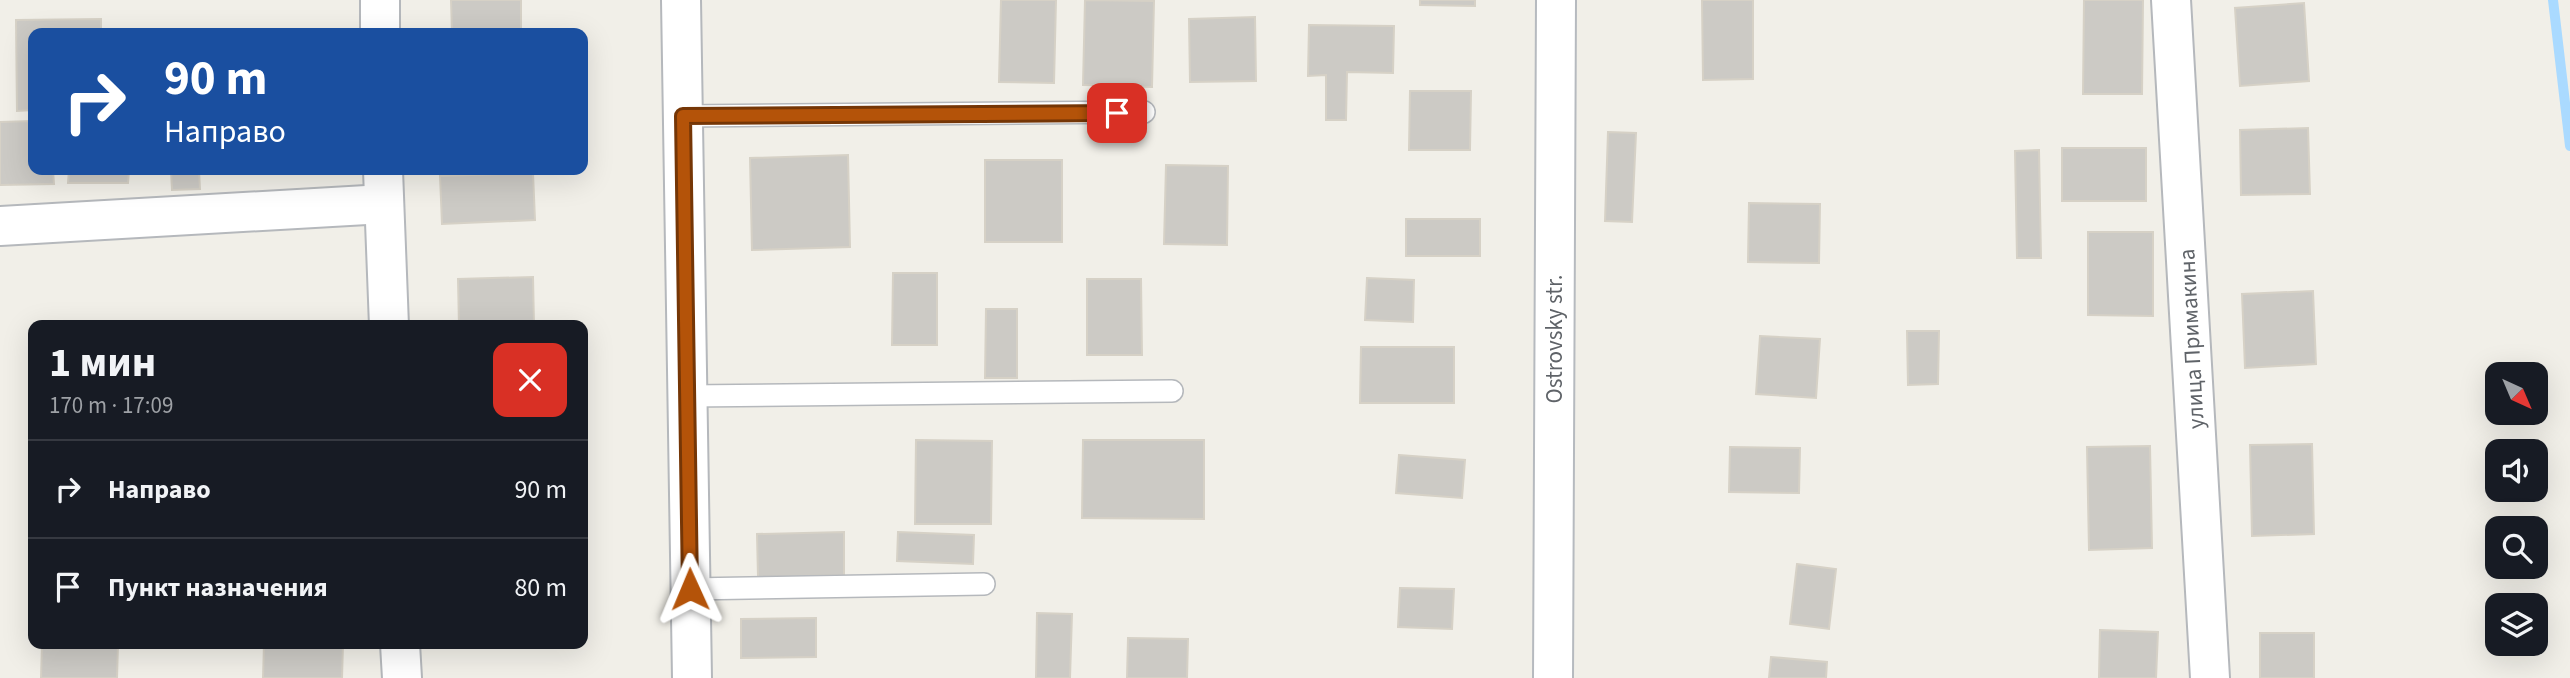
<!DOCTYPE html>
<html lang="ru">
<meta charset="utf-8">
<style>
:root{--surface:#171b24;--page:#20242c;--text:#f1f3f6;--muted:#9ea1a6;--line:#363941}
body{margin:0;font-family:"Source Sans 3",sans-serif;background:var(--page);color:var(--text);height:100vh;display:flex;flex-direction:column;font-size:26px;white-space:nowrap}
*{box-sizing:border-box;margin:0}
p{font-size:23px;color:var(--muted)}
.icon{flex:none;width:38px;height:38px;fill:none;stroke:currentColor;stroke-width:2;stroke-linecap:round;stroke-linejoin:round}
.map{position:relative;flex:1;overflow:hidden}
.side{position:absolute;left:28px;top:320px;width:560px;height:329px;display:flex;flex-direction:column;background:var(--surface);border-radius:14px;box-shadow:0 7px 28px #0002}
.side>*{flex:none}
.top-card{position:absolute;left:28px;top:28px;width:560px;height:147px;border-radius:14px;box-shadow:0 7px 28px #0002;background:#1a4fa0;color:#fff;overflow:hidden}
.needle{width:46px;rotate:136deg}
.fabs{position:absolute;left:2485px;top:362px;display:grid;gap:14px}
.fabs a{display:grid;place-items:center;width:63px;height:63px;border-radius:14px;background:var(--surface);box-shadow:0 7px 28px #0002;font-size:35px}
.pin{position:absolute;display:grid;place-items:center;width:60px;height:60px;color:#fff;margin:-30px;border-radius:14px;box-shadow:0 4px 10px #0006}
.me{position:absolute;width:77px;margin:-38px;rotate:359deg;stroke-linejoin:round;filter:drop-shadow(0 0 5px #0008)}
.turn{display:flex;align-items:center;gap:24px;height:147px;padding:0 21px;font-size:32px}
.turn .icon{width:91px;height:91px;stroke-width:2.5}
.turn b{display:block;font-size:49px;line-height:60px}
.round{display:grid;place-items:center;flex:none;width:74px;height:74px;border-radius:14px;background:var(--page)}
.overview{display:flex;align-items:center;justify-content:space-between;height:119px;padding:0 21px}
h1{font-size:42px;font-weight:700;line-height:52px}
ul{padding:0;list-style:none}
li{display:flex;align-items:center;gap:21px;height:98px;padding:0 21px;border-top:2px solid var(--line)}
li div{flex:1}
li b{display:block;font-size:26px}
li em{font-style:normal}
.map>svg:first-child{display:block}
</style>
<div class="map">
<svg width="2570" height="678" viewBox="0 0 2570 678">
<rect width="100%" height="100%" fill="#f1efe8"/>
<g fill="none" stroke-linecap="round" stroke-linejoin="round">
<polyline stroke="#aadaff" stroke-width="10" points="2553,0 2570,146"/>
</g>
<g fill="#cccac5" stroke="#d6d1c6" stroke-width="2">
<polygon points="451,0 521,0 521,33 452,33"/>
<polygon points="1001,0 1056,0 1054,83 999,82"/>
<polygon points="1085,0 1154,1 1152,87 1083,85"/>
<polygon points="1420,0 1475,0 1475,6 1420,5"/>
<polygon points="1702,0 1753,0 1753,79 1703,80"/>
<polygon points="2084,0 2143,0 2142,94 2083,94"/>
<polygon points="2304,3 2309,81 2240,86 2235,8"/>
<polygon points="1255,17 1256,81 1190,82 1189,19"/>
<polygon points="101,19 101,33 33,33 33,110 17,111 16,20"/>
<polygon points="1309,25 1394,26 1393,73 1347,72 1346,120 1326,120 1326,75 1308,76"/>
<polygon points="1410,91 1471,91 1470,150 1409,150"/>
<polygon points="33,121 33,170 53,170 54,184 0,185 0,122"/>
<polygon points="2308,128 2310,194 2241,195 2240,130"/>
<polygon points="1608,132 1636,133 1632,222 1605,221"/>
<rect x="2062" y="148" width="84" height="53"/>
<polygon points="2039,150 2041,258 2017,258 2015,151"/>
<polygon points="848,155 850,247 752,250 750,158"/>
<rect x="985" y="160" width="77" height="82"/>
<polygon points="1166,165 1228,166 1227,245 1164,244"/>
<polygon points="69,170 129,170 128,183 68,183"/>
<polygon points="171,170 199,170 200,189 172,190"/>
<polygon points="533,173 535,220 442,224 440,176"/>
<polygon points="1749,203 1820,204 1819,263 1748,262"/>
<rect x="1406" y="219" width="74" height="37"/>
<polygon points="2088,232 2153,232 2153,316 2088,315"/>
<polygon points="893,273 937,273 937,345 892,345"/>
<polygon points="533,277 534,326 459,326 458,279"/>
<polygon points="1367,278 1414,280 1413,322 1365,320"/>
<polygon points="1087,279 1141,279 1142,355 1087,355"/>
<polygon points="2313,291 2316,364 2245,368 2242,294"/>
<polygon points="986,309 1017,309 1017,378 985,378"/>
<polygon points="1907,331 1939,331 1938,384 1908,385"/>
<polygon points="1760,336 1820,339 1816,398 1756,394"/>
<polygon points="1361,347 1454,347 1454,403 1360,403"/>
<polygon points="916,440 992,441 991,524 915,524"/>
<polygon points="1083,440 1204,440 1204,519 1082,518"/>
<polygon points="2312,444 2314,534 2252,536 2250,445"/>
<polygon points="2150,446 2152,548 2089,550 2087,447"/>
<polygon points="1730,447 1800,448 1799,493 1729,492"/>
<polygon points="1399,455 1465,460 1462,498 1396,493"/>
<polygon points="844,532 844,575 758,577 757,534"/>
<polygon points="898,532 974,535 973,564 897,561"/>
<polygon points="1797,564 1836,569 1829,629 1790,624"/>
<polygon points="1400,588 1454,589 1452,629 1398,627"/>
<polygon points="1037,613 1072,614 1070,678 1036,678"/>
<polygon points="816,618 816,657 741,658 741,619"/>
<polygon points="2100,630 2158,632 2156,678 2099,678"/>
<rect x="2260" y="633" width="54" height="45"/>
<polygon points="1128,638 1188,639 1187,678 1127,678"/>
<polygon points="42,644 118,644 117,678 41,678"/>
<polygon points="264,644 343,644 342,678 263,678"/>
<polygon points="1771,657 1827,662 1826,678 1769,678"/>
</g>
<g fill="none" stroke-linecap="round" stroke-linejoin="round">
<g stroke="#b5b8bc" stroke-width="24">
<g id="lane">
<polyline points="683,116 1144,112"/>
<polyline points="687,396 1172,391"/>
<polyline points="690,589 984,584"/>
</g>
</g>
<g stroke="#b5b8bc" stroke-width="42">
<g id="street">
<polyline points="380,0 380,33"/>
<polyline points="681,0 692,678"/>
<polyline points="2171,0 2210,678"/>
<polyline points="383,170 389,326"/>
<polyline points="0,226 384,204"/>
<polyline points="400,644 402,678"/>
</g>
</g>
<g stroke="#b6babf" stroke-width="42">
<polyline id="secondary" points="1553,678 1556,0"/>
</g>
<use href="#lane" stroke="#fff" stroke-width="21"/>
<use href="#street" stroke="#fff" stroke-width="38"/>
<use href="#secondary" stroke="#fff" stroke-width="38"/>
</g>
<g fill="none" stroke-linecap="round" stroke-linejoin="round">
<g stroke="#753606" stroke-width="18">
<polyline id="route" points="690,589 683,116 1117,113"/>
</g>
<use href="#route" stroke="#b45309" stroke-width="12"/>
</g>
<g text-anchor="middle" stroke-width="7" stroke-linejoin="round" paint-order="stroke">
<g font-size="23" fill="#5f6368" stroke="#fff">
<text transform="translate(1554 339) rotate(-90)" y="8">Ostrovsky str.</text>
<text transform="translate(2191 339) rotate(-93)" y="8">улица Примакина</text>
</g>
</g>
</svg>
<div class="fabs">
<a><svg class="needle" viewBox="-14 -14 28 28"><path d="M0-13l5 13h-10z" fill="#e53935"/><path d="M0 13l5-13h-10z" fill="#9ea1a6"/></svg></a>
<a><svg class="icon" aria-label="sound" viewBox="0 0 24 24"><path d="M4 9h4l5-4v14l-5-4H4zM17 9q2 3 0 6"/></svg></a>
<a><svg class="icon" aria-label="search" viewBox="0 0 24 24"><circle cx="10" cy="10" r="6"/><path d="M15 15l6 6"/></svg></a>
<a><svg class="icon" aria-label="layers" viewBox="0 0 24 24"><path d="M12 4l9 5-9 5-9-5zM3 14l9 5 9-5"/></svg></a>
</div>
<div class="pin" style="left:1117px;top:113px;background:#d93025"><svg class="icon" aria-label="arrive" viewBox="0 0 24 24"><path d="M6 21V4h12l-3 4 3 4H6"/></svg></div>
<svg class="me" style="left:690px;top:589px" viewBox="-20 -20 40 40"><path d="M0-17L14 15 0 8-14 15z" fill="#b45309" stroke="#fff" stroke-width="4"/></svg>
<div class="top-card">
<div class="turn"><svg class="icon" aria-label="right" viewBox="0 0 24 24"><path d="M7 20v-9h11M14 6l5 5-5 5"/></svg><div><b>90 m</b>Направо</div></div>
</div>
<section class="side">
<div class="overview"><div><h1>1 мин</h1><p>170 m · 17:09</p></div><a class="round" style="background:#d93025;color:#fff"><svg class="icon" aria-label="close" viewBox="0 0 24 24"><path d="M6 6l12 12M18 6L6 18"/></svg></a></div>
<ul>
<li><svg class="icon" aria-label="right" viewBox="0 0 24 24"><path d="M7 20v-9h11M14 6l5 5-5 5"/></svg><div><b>Направо</b></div><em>90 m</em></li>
<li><svg class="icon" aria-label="arrive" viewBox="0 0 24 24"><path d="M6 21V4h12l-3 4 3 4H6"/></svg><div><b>Пункт назначения</b></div><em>80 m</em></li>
</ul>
</section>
</div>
